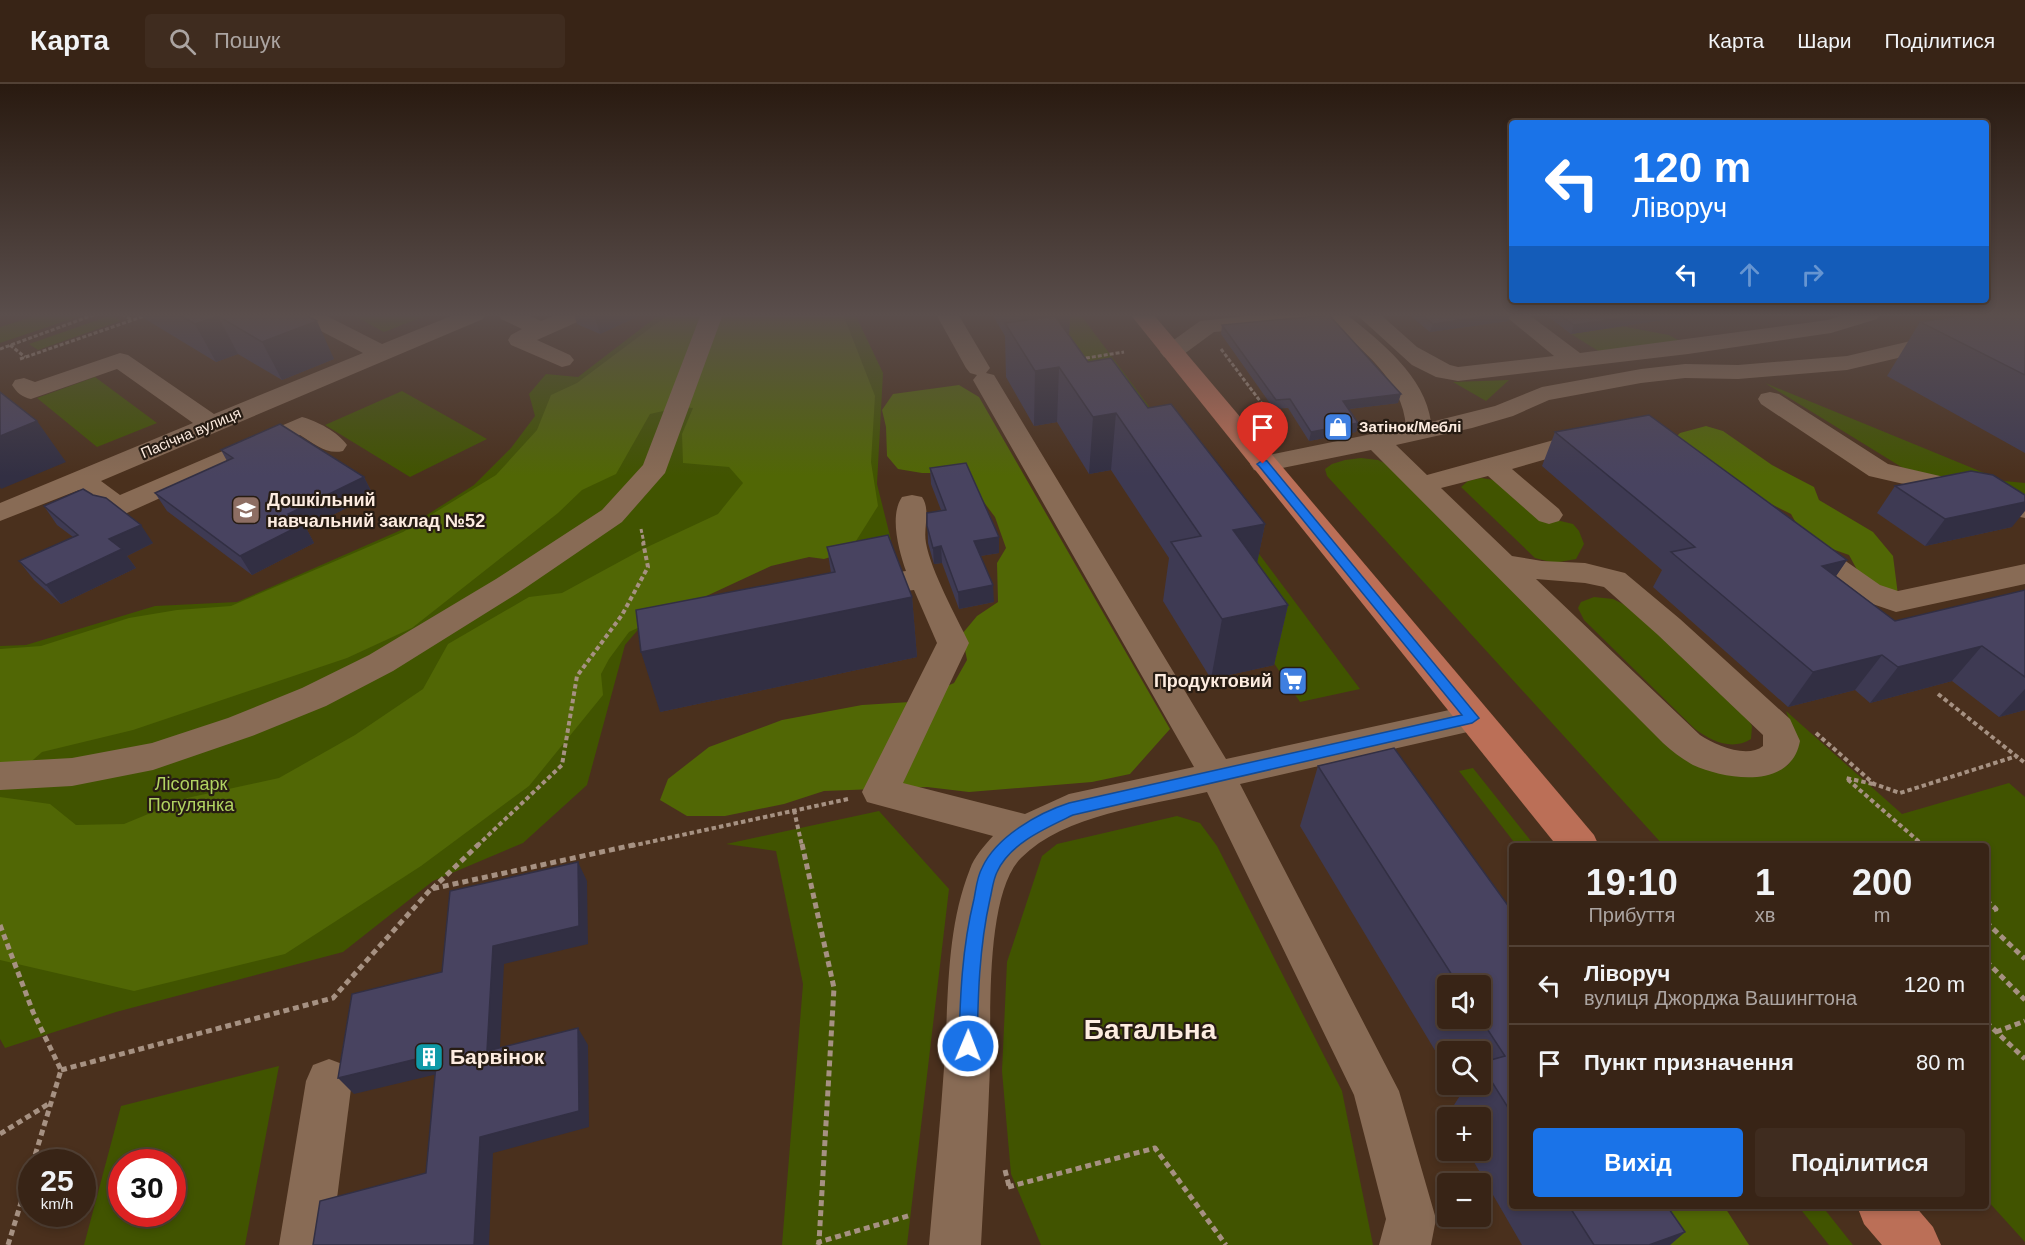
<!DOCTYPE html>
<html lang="uk">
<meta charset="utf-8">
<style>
:root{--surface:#382416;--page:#3f2c1f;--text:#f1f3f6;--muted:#aba4a1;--line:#524135;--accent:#1a73e8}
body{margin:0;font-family:Arial,sans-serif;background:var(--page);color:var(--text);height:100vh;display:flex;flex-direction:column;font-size:22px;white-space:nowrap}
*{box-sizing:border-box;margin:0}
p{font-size:20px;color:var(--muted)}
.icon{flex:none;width:33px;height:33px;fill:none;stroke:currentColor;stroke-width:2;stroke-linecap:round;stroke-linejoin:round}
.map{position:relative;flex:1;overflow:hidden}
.sheet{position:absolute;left:1509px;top:759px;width:480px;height:366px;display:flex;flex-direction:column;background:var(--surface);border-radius:6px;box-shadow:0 3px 9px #0003,0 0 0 2px var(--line)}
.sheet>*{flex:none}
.banner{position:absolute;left:1509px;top:36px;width:480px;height:183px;border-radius:6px;box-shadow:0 3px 9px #0003,0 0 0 2px var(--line);background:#1a73e8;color:#fff;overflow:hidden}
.controls{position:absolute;left:1437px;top:891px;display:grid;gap:12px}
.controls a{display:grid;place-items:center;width:54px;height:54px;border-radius:6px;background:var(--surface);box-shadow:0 3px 9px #0003,0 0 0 2px var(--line);font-size:30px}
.speed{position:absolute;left:18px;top:1065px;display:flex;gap:12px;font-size:30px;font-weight:700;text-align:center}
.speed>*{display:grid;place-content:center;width:78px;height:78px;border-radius:50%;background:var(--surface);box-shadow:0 3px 9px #0003,0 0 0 2px var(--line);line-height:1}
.speed small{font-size:15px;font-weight:400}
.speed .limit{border:9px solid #d22;background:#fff;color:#111}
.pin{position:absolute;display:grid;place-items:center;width:51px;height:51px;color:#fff;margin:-62px -26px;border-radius:50% 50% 50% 0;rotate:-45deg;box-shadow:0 0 6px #0007}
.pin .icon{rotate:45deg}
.me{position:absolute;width:66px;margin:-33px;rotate:1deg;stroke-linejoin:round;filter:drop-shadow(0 0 4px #0008)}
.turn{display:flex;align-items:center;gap:21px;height:126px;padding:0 24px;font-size:27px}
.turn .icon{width:78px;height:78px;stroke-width:2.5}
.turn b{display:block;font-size:42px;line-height:51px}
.lanes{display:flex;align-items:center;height:57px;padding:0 24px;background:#0003;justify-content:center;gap:30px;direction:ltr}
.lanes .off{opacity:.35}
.eta{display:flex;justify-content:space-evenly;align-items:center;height:102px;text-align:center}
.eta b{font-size:36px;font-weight:700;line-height:42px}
.primary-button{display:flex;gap:12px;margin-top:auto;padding:12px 24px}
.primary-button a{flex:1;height:69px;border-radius:6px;background:var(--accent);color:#fff;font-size:24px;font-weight:700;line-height:69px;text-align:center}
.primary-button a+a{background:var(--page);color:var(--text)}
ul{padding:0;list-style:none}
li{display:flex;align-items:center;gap:18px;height:78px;padding:0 24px;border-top:2px solid var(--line)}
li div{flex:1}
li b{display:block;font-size:22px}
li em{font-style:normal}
header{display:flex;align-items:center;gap:36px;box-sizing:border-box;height:84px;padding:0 30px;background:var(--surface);border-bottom:2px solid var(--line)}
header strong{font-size:28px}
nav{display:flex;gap:33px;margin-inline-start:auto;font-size:21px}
.search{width:420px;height:54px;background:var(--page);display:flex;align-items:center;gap:15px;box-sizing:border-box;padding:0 21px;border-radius:6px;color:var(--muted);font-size:22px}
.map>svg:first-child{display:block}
</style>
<header>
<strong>Карта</strong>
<div class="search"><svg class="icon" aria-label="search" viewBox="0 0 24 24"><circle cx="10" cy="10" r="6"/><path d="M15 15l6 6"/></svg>Пошук</div>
<nav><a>Карта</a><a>Шари</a><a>Поділитися</a></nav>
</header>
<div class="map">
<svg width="2025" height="1161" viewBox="0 0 2025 1161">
<rect width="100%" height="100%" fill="#4a301d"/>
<g fill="#415400" fill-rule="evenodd">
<polygon points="41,230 86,230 0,259 0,243"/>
<polygon points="351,230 430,230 384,248"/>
<polygon points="660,230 855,230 883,289 877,400 891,456 809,473 721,488 653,528 625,561 587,701 523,759 433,797 343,868 116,928 5,964 0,955 0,562 26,561 155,522 237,518 408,443 474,401 511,364 535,332 529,310 546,290 578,293"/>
<polygon points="1040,230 1080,230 1360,605 1300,618"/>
<polygon points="112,231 120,237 38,266 29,260"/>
<polygon points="1621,242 1669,251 1680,257 1600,268 1571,250"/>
<polygon points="95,293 157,339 97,363 37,314"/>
<polygon points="1509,296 1486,317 1453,298"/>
<polygon points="1765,299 2004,397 2025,399 2025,413 1903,384"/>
<polygon points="402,307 487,355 410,393 325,341"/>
<polygon points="1361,374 1378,376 1391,382 1671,665 1772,689 1788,681 1796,667 1795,651 1786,627 1902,730 2009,699 2025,713 2025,1158 1986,1115 1986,762 1664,762 1327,392 1325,385 1332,380 1345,376"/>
<polygon points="1481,394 1494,396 1552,435 1573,440 1579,447 1584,460 1576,475 1554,479 1535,474 1461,403 1468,397"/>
<path d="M1594,513L1613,515L1631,524L1748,635L1752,642L1751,655C1732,667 1711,657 1695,645L1584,536L1578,524L1581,518Z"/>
<polygon points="1473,684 1535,762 1517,762 1459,687"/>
<polygon points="879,727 949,805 907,1161 782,1161 803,900 776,767 726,760"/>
<polygon points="1177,732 1200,739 1217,762 1342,1007 1373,1161 1041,1161 1011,1090 1002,987 1007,878 1042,772 1057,760"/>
<path d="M279,982L245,1161H84L121,1022ZM172,1078V1130H122V1078Z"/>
<polygon points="1798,1122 1822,1122 1853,1161 1829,1161"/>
</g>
<g fill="#516705">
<polygon points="669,230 843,230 875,312 871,378 878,422 856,457 847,468 824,475 809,473 771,482 629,548 609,575 601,590 603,611 529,702 421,782 285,870 134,907 0,876 0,713 50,720 76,741 124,740 187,714 279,694 355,651 423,605 448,560 529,513 562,509 643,465 718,430 743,399 729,383 683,379 682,350 693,324 681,323 650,330 616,390 582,406 558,429 412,544 347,574 133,646 42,668 0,705 0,565 41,562 129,534 177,526 231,522 403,448 496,391 537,346 551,311 577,299"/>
<polygon points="959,301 979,313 1170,645 1130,690 1092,698 969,708 927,703 824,707 784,720 725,732 687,732 660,716 668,695 709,663 782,636 862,621 910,618 954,599 967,576 962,550 977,532 998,518 997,479 1006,464 995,433 962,389 922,389 898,385 887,372 886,343 882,326 893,310"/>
<polygon points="1706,342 1723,347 1772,381 1814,403 1819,416 1873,448 1893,472 1898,511 1861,493 1849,471 1821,461 1801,448 1791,430 1737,403 1675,354 1680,349"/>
<polygon points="1639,1122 1724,1122 1749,1161 1654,1161"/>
</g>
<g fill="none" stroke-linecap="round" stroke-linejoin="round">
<g stroke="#a69182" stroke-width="3" stroke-dasharray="4 2" stroke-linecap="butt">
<polyline points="122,230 132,236"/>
<polyline points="10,261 25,273"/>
<polyline points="0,265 96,230"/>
<polyline points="1221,265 1284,349"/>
<polyline points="20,275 150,230"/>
<polyline points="1080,275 1124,268"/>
<polyline points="641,445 644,459"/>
</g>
<g stroke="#a69182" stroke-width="4" stroke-dasharray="4.5 3" stroke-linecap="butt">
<polyline points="1938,610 2025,679"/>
<polyline points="1816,649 1874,700 1900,709 2017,672"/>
<polyline points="1873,700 1846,694 1924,762"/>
<polyline points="794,726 802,762"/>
<polyline points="477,762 562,681 577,592 622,531 648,483 643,458"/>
<polyline points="631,762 848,715"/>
</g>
<g stroke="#a69182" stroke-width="5" stroke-dasharray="6 4" stroke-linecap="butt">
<polyline points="802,760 834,904 819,1158"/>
<polyline points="1922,760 1924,762"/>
<polyline points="432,805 479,760"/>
<polyline points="1986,816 1996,825 1986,829"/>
<polyline points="1986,838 2025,875"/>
<polyline points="0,841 33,928 61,986 33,1078"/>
<polyline points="1986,877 2025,916"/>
<polyline points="1986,938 2025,975"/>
<polyline points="1996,948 2025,937"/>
<polyline points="61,986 333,914 431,805 638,760"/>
<polyline points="0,1050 50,1019"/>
<polyline points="1005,1086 1009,1102"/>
<polyline points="1008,1103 1155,1064 1226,1161"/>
<polyline points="8,1161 32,1083"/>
<polyline points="818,1161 819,1158 911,1131"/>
</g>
<g fill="#886b55" fill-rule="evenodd">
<path d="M295,230H323L382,260L456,230H486L483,235L101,397L120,411L302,333C317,337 338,348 347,361L343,367C326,371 315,360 300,351L127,429C106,434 94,418 79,406L0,437V419L193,339L117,285L31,315C22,313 17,309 12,301L15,296L24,294L35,298L120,269L128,271L214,330L363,269L298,235Z"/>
<polygon points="498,230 526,230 541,237 558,230 587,230 584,235 537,256 570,271 574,276 570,281 562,283 511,261 508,256 511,251 522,245 501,235"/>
<polygon points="701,230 723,230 665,389 622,438 518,509 393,587 326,622 252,652 153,686 72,702 0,706 0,678 72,674 152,659 228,634 302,604 369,571 496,495 602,426 643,381"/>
<path d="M936,230H958L990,284L986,289L994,291L997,296L1226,675L1472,621L1484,625L1489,634L1484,643L1472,647L1240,700L1399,1007L1436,1135L1431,1161H1379L1386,1135L1354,1011L1207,708C1147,722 1065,730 1021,774C985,810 991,933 990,983C988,1042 984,1102 981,1161H929C934,1102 940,1043 944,984C949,918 945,848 970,785C974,773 984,762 993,752L867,718L862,708L937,559L914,506L862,512L851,509L847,502L851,495L906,487C899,467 889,432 902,413L912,411L922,413C931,426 923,444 926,459C931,487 956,532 969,559L903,699L1025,730L1069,710L1194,683L973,296L977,291L970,289L966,284Z"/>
<path d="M1265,230H1346C1380,257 1425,292 1431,338L1495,322L1542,303L1641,285L1685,280L1738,281L1847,272L2025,230V244L1847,286L1738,295L1685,294L1641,299L1549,316L1513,332L1472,344L1396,361L1427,391L1590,346L1599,348L1603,354L1599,360L1512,385L1559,425L1563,431L1559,437L1549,440L1539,437L1488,392L1441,404L1512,472L1542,477L1585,479L1625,489L1680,535L1790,635L1800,657C1791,706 1727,696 1693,681C1682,675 1672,667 1663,659L1371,366L1263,388L1254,386L1250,380L1254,374L1406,343C1403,296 1362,265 1328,237L1214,248L1180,273L1172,275L1164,273L1160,268L1164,263L1200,237ZM1536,495L1585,499L1604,503L1658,551L1763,651V662C1747,675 1715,661 1700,651Z"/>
<polygon points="1356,230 1380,230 1417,263 1450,281 1458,283 1554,272 1503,230 1528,230 1580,269 1828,236 1847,230 1880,230 1877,235 1831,249 1688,270 1458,297 1436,293 1412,281"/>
<polygon points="1770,308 1779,310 1888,380 2018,410 2025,414 2025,434 2015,432 1999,422 1869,392 1761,320 1758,315 1761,310"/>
<polygon points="1804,452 1814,455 1880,501 1898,507 2025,480 2025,500 1896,528 1858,515 1794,467 1789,461 1794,455"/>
<polygon points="329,975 345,981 352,997 331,1161 279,1161 306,997 313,981"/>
</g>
<g fill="#bb6f57" fill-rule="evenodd">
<polygon points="1130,230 1153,230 1594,751 1599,762 1557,762"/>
<polygon points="1857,1122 1915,1122 1933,1143 1941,1161 1882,1161 1864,1140"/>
</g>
</g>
<g fill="#3e3a53" fill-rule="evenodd">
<polygon points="137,230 304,230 334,275 282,296 238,270 216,278"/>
<polygon points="574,230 643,230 600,250 577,240"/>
<polygon points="992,230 1070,230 1069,251 1088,278 1148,324 1265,440 1257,479 1288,521 1274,581 1211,595 1163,517 1169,474 1111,386 1089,390 1057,338 1034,342 1006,293 1005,252"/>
<polygon points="1408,230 1510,230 1508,237 1430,248"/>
<polygon points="1531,230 1702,230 1571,250 1546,231 1536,233"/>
<polygon points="2025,230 2025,369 1887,292 1920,238"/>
<polygon points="1222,241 1398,319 1349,325 1358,339 1356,348 1309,357 1288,324 1274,325 1221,250"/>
<polygon points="1555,348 1847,476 1836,492 1895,537 2025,506 2025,626 1999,633 1952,597 1870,619 1855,606 1788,623 1653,503 1662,486 1542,382"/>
<polygon points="221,366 364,393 373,411 306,444 314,459 252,491 167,427 155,409 227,377"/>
<polygon points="930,384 999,453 999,469 980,472 994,518 959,525 942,479 934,480 928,459 927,429 941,426 931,400"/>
<polygon points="1895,402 2012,443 1925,462 1877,429"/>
<polygon points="44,422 153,459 127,472 136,484 61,520 34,496 19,477 73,453 57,441"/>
<polygon points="827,463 912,513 917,573 660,628 831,489"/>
<path d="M1318,682L1512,827V1122H1667L1685,1148L1670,1161H1522L1467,1066H1480V1034H1448L1447,1032L1461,1010L1455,1000H1480V968H1448V988L1300,742ZM1448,902H1480V934H1448Z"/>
</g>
<g fill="#322f43">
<polygon points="594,230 643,230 600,250"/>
<polygon points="1021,230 1070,230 1068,271 1021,264"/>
<polygon points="1501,230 1510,230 1508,237 1430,248 1433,240"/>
<polygon points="1537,230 1546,230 1546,231 1536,233"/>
<polygon points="1650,230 1702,230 1571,250 1574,241"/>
<polygon points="218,232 238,270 216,278 195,240"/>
<polygon points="317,237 334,275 282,296 262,258"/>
<polygon points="1059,283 1057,338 1034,342 1035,287"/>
<polygon points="1401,310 1398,319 1341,326 1343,317"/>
<polygon points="1116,329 1111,386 1089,390 1093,333"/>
<polygon points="37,337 66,378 1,405 0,403 0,352"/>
<polygon points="1358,339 1356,348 1309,357 1311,348"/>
<polygon points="364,393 373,411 306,444 314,459 252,491 240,472 288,430"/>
<polygon points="2025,418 2025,427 2012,443 1925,462 1945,435"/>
<polygon points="1265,440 1253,499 1233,446"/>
<polygon points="141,441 153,459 127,472 136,484 61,520 46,501 109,455"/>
<polygon points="999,453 999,469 974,473 974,457"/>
<polygon points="941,462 942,479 934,480 933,464"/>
<polygon points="1847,476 1823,511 1822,482"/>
<polygon points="993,501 994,518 959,525 958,508"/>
<polygon points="912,513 917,573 660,628 641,568"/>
<polygon points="1288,521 1274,581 1211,595 1222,535"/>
<polygon points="1982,562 1952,597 1870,619 1898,583"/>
<polygon points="1882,571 1855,606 1788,623 1813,588"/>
<polygon points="2025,605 2025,626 1999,633"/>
<polygon points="578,778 587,797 588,860 504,880 499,984 487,967 493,862"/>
<polygon points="578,944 588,961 589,1043 493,1069 489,1161 474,1161 480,1053"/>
<polygon points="437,970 450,987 354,1010 338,994"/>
<polygon points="1685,1148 1670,1161 1649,1161"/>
</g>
<g fill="#484360" stroke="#322f43" stroke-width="1.5">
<polygon points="178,230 304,230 317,237 262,258 218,232 195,240"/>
<polygon points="1421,230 1501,230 1433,240"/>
<polygon points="1558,230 1650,230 1574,241"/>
<polygon points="1973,230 2025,230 2025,291 1920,238"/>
<polygon points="1329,231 1401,310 1343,317 1358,339 1311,348 1290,315 1276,316 1222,241"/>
<polygon points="1055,232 1088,278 1111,274 1148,324 1171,320 1265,440 1233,446 1288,521 1222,535 1171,458 1201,452 1116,329 1093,333 1059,283 1035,287 1005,239"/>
<polygon points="0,308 37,337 0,352"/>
<polygon points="1649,331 1847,476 1822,482 1895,537 2025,506 2025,593 1982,562 1898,583 1882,571 1813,588 1671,468 1695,463 1555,348"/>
<polygon points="280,340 364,393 288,430 303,440 240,472 155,409 233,374 221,366"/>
<polygon points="966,379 999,453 974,457 993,501 958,508 941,462 933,464 927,442 927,429 946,426 930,384"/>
<polygon points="1971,387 1993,391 2025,411 2025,418 1945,435 1895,402"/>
<polygon points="83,405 93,411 106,414 141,441 109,455 122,465 46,501 19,477 78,451 44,422"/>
<polygon points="888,451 912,513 641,568 636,526 835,488 827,463"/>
<polygon points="1394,664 1512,827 1512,1030 1480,979 1505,972 1480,934 1480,902 1459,902 1318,682"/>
<polygon points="578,778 579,842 493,862 487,967 578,944 579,1027 480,1053 474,1161 313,1161 320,1117 426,1089 437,970 338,994 352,910 442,888 450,807"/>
<polygon points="1569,1122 1667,1122 1685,1148 1649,1161 1594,1161"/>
</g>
<linearGradient id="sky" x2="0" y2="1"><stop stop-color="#291a10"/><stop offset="0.59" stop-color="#5a4e4c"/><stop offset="1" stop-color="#5a4e4c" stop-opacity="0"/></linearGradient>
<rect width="2025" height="392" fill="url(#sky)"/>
<path fill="#1a73e8" stroke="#114b97" stroke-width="1.5" d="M1263,376L1267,377L1479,634L1472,639L1073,731C1046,744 1010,759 997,788C993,796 992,807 990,815C979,864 978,913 977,962L974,968L968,971L961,968L959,962C960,913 962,864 974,815C976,805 977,793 982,784C996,753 1038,729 1069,719L1462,631L1259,382L1257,380Z"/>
<defs>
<g id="shop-square" transform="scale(1.5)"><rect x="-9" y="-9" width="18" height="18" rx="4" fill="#3f7fe0" stroke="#271c13"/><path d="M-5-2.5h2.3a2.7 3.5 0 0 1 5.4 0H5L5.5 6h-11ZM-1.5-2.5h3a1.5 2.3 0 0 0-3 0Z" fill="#fff"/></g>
<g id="school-square" transform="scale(1.5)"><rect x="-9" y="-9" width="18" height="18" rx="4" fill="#8d6e63" stroke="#271c13"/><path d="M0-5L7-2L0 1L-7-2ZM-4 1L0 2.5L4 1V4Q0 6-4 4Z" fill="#fff"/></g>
<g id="supermarket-square" transform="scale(1.5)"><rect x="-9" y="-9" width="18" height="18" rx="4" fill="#3f7fe0" stroke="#271c13"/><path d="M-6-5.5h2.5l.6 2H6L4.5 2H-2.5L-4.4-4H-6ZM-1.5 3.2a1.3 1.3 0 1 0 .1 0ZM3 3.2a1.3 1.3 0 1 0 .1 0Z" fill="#fff"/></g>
<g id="building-square" transform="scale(1.5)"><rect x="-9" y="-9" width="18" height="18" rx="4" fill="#0f9aa8" stroke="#271c13"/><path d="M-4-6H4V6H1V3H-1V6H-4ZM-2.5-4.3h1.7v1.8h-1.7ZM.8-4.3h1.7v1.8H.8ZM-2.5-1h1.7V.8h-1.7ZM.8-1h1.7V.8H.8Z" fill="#fff"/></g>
</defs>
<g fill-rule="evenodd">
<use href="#shop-square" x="1338" y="343"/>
<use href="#school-square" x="246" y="426"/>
<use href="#supermarket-square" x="1293" y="597"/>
<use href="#building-square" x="429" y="973"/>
</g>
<g text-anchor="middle" stroke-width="4.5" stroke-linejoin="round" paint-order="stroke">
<g font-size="15" font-weight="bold" fill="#fdece0" stroke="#271c13" text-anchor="start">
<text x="1359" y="348">Затінок/Меблі</text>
</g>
<g font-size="15" fill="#fdece0" stroke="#271c13">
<text transform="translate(191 349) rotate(-23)" y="5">Пасічна вулиця</text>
</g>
<g font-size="18" font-weight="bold" fill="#fdece0" stroke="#271c13" text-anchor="start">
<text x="267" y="422">Дошкільний<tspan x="267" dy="21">навчальний заклад №52</tspan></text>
<text x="1272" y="603" text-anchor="end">Продуктовий</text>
</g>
<g font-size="18" fill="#b1d361" stroke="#271c13">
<text x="191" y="706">Лісопарк<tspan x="191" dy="21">Погулянка</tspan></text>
</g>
<g font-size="21" font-weight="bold" fill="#fdece0" stroke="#271c13" text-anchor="start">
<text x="450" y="980">Барвінок</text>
</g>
<g font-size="28" font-weight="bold" fill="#fdece0" stroke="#271c13">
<text x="1150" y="955">Батальна</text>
</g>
</g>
</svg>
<div class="controls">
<a><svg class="icon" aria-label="sound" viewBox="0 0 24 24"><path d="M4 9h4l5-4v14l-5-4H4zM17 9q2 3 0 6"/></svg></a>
<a><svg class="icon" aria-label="search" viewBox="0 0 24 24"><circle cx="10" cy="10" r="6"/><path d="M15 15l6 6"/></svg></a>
<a>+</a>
<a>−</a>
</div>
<div class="speed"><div>25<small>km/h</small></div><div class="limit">30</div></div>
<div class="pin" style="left:1263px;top:380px;background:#d93025"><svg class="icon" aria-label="arrive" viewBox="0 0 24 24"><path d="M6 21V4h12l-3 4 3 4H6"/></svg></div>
<svg class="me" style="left:968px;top:962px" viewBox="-20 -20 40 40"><circle r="17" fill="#1a73e8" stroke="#fff" stroke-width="3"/><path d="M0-11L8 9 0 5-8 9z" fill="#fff"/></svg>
<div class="banner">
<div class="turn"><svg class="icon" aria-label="left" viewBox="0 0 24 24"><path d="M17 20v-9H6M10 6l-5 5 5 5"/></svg><div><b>120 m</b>Ліворуч</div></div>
<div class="lanes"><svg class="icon" aria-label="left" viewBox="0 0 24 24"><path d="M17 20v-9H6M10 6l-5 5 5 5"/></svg><svg class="icon off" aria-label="ahead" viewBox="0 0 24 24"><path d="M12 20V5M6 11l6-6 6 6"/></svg><svg class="icon off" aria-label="right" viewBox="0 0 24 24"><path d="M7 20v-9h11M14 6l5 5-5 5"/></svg></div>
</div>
<section class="sheet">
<div class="eta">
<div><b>19:10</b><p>Прибуття</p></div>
<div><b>1</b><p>хв</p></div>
<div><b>200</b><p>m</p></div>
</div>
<ul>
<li><svg class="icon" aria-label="left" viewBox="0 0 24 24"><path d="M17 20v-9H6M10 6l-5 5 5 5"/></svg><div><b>Ліворуч</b><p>вулиця Джорджа Вашингтона</p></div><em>120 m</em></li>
<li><svg class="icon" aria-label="arrive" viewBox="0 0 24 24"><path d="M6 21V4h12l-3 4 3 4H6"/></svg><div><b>Пункт призначення</b></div><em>80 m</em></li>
</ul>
<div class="primary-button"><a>Вихід</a><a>Поділитися</a></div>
</section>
</div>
